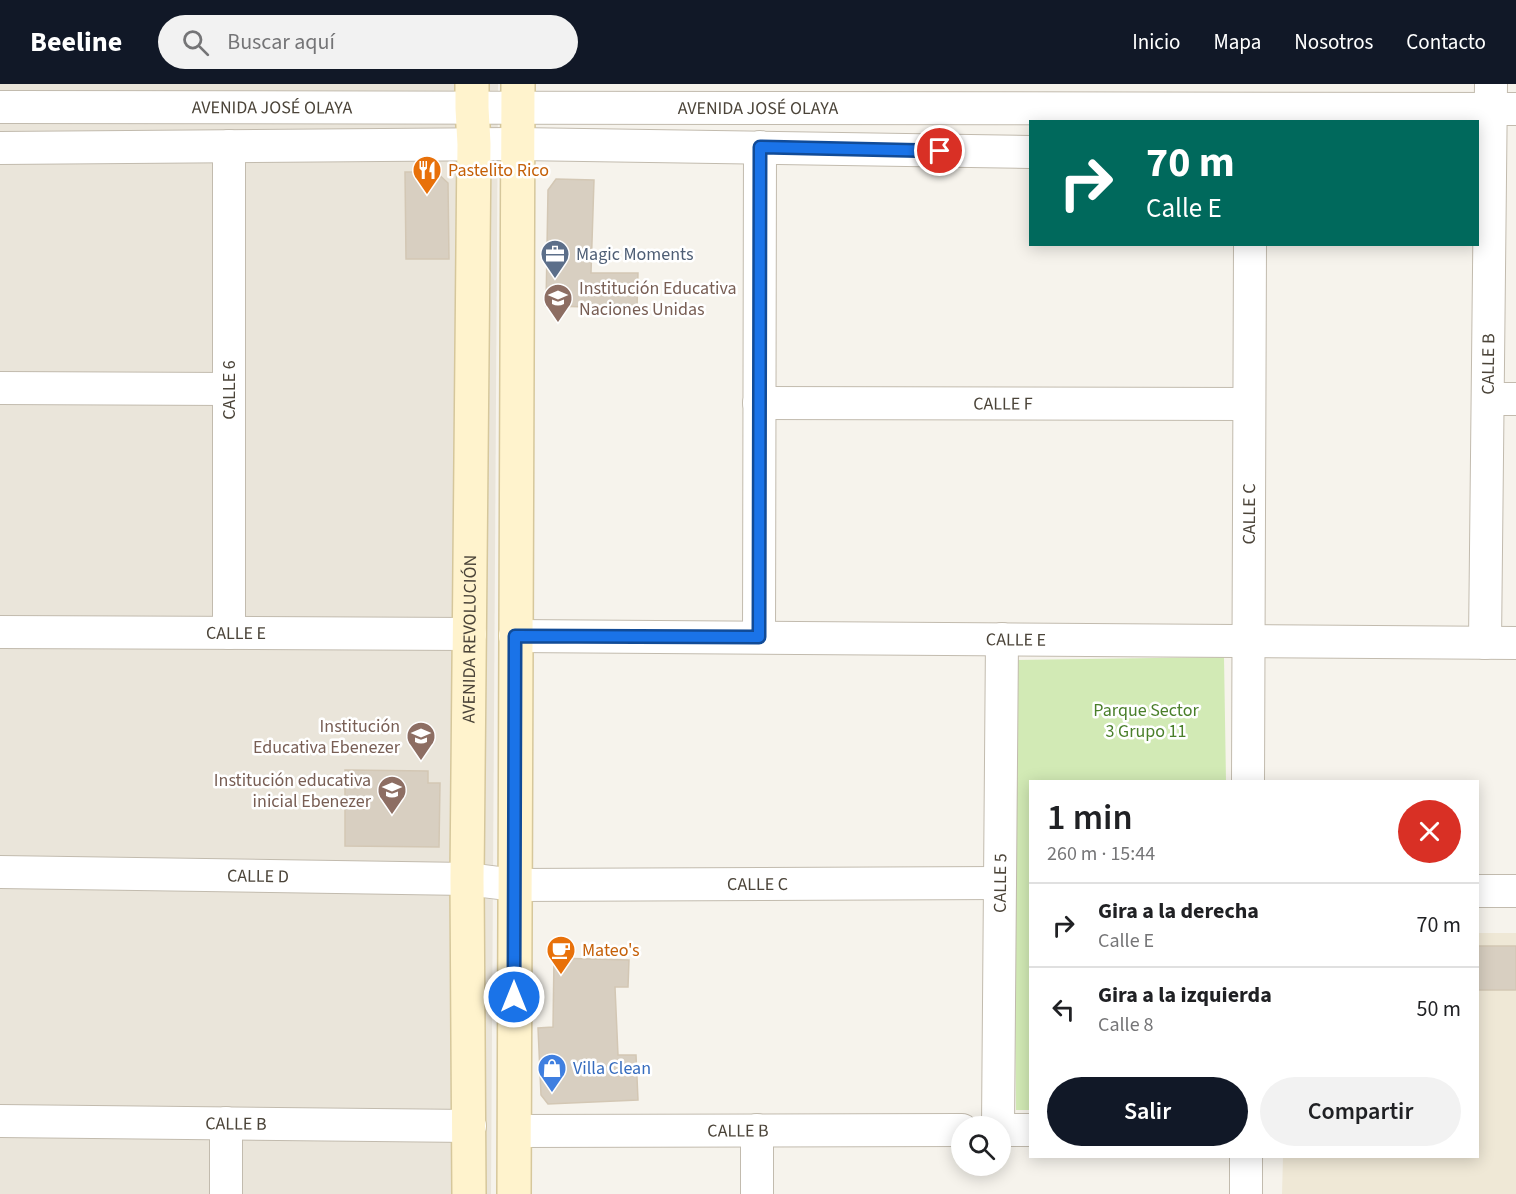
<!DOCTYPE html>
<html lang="es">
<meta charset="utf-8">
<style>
:root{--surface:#fff;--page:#f2f2f2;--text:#202124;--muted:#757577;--line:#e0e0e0;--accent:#111827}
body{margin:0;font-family:"Source Sans 3",sans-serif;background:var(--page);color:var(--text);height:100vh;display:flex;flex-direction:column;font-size:22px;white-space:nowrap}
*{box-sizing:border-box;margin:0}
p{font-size:20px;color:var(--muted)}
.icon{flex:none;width:33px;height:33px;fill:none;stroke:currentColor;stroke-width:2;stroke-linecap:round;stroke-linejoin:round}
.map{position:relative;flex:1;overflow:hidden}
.panel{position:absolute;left:1029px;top:696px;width:450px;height:378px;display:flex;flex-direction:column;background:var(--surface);border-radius:0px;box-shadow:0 3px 15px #0003}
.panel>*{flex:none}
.hud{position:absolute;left:1029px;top:36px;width:450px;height:126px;border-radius:0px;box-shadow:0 3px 15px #0003;background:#00695c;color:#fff;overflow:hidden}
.tools{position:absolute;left:951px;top:1032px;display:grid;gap:12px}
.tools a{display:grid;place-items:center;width:60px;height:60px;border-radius:50%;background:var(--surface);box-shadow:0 3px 15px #0003;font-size:30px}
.pin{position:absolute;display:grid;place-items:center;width:51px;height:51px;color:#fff;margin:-26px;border:3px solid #fff;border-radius:50%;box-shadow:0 2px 6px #0007}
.me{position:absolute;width:66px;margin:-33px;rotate:0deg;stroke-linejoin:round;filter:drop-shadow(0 0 4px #0008)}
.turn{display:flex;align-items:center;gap:21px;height:126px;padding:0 18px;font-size:27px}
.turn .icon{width:78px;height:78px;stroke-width:2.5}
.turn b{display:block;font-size:42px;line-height:51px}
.round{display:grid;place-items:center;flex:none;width:63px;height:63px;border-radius:32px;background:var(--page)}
.summary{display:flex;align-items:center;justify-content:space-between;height:102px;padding:0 18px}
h1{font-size:36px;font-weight:600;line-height:45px}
.button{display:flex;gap:12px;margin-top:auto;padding:12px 18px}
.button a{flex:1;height:69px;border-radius:36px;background:var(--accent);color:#fff;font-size:24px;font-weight:600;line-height:69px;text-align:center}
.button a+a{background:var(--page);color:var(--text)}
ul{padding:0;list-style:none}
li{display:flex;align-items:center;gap:18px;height:84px;padding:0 18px;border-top:2px solid var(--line)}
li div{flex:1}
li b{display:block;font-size:22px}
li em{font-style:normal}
header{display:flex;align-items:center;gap:36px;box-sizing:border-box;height:84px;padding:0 30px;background:var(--accent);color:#fff}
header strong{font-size:28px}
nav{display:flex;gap:33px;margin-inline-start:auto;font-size:21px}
.search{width:420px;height:54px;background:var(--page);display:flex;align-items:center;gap:15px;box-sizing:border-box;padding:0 21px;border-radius:33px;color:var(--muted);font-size:22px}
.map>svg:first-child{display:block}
</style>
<header>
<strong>Beeline</strong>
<div class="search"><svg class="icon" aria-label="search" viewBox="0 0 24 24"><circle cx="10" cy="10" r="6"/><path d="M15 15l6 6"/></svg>Buscar aquí</div>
<nav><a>Inicio</a><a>Mapa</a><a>Nosotros</a><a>Contacto</a></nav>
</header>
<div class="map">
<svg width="1516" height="1110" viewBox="0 0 1516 1110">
<rect width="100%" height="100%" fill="#f6f3ec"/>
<polygon fill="#eae5da" points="0,0 498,0 491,1110 0,1110"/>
<polygon fill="#efe8d6" points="1478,849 1516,849 1516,1110 1282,1110 1283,1073 1478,1072"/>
<polygon fill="#d2eab5" points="1224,573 1226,697 1030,698 1030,1026 1016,1026 1012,576"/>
<g fill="#d8cfc1" stroke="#d3c7b4" stroke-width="1.5">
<polygon points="405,88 436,88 448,99 449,175 406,175"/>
<polygon points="556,95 594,96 591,189 638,189 637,224 546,222 548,106"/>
<polygon points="345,686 428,687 428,699 440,699 439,763 345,762"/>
<rect x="1478" y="862" width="38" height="44"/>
<polygon points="554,874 629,876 628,903 615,903 618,971 636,971 638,1016 548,1020 541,1011 538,944 553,943"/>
</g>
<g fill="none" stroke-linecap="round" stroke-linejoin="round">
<g stroke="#c2bbae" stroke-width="34">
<g id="street">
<path id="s1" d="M0,23L1516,25"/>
<polyline points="0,64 518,60 1030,68"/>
<polyline points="0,304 229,305"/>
<polyline points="1488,315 1516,315"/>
<path id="s2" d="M759,319L1249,320"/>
<path id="s3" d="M0,548L470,550"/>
<polyline points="229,549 229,62"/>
<path id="s4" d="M515,552L1516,559"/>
<polyline points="759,553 760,63"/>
<path id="s5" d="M1485,559L1491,0"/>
<path id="s6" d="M1248,698L1250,160"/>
<path id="s7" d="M0,788L467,795L515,801L1000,799"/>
<polyline points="1478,807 1516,807"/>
<path id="s8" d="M0,1037L470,1042"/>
<polyline points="226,1039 226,1110"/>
<path id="s9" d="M998,1042L1002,555"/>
<polyline points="1000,1046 1030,1046"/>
<path id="s10" d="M514,1047L962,1046"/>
<polyline points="757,1110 757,1046"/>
<polyline points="1246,1110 1246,1072"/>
</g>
</g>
<g stroke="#d6c79b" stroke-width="36">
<g id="secondary">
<path id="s11" d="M469,1110L467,795L474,60L472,24V0"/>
<polyline points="514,1110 518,0"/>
</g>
</g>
<use href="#street" stroke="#fff" stroke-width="32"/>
<use href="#secondary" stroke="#fff3cd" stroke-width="33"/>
</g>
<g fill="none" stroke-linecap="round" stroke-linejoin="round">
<g stroke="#114b97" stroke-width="15">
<polyline id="route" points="514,913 515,552 759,553 760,63 940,67"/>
</g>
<use href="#route" stroke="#1a73e8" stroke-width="10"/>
</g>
<defs>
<g id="restaurant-pin" transform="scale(1.5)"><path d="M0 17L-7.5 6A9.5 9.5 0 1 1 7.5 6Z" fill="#e8710a" stroke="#fff"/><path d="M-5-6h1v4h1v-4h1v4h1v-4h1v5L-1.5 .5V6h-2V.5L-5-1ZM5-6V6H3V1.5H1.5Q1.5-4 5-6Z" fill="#fff"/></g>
<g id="office-pin" transform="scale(1.5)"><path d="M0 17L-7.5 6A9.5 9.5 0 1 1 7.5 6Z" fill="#5c6f8a" stroke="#fff"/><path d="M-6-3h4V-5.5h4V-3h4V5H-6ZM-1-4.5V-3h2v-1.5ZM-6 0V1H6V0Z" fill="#fff"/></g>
<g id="school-pin" transform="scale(1.5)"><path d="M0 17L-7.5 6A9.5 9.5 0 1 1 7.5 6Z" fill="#8d6e63" stroke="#fff"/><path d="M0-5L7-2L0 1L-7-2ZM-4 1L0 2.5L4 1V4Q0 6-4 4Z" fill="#fff"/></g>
<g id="cafe-pin" transform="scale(1.5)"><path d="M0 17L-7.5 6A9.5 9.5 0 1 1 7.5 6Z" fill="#e8710a" stroke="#fff"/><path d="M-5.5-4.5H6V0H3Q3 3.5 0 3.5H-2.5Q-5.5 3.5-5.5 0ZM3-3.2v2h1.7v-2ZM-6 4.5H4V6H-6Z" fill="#fff"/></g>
<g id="shop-pin" transform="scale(1.5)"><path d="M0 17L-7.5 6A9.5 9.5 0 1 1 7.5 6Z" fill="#3f7fe0" stroke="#fff"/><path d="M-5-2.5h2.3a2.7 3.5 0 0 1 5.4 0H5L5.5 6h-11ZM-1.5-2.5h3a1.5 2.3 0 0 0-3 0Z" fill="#fff"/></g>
</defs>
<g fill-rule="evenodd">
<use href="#restaurant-pin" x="427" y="86"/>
<use href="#office-pin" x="555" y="170"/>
<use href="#school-pin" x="558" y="214"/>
<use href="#school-pin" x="421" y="652"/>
<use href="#school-pin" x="392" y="706"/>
<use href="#cafe-pin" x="561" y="866"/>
<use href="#shop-pin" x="552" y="984"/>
</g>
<g text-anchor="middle" stroke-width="5" stroke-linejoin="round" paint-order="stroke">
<g font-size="18" fill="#4b4439" stroke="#fff">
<text dy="6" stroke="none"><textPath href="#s1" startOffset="272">AVENIDA JOSÉ OLAYA</textPath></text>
<text dy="6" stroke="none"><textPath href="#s1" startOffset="758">AVENIDA JOSÉ OLAYA</textPath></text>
<text dy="6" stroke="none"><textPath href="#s5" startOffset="279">CALLE B</textPath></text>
<text transform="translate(229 306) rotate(-90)" y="6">CALLE 6</text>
<text dy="6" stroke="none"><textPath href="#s2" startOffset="244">CALLE F</textPath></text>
<text dy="6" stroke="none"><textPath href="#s6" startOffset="268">CALLE C</textPath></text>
<text dy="6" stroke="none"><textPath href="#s3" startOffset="236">CALLE E</textPath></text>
<text dy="6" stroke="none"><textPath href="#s11" startOffset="555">AVENIDA REVOLUCIÓN</textPath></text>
<text dy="6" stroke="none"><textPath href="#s4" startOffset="501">CALLE E</textPath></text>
<text dy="6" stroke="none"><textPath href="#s7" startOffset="258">CALLE D</textPath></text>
<text dy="6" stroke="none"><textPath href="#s9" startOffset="243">CALLE 5</textPath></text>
<text dy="6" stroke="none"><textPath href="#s7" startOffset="758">CALLE C</textPath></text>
<text dy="6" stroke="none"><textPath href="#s8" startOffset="236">CALLE B</textPath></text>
<text dy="6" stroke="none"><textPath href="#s10" startOffset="224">CALLE B</textPath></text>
</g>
<g font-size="18" fill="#c56008" stroke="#fff" text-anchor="start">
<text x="448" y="92">Pastelito Rico</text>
<text x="582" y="872">Mateo's</text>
</g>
<g font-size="18" fill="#4e5e75" stroke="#fff" text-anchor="start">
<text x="576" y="176">Magic Moments</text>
</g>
<g font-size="18" fill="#785e54" stroke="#fff" text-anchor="end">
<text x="579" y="210" text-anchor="start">Institución Educativa<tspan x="579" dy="21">Naciones Unidas</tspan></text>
<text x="400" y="648">Institución<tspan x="400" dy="21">Educativa Ebenezer</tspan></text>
<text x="371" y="702">Institución educativa<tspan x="371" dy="21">inicial Ebenezer</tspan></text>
</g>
<g font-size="18" fill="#4a7f2a" stroke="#fff">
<text x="1146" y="632">Parque Sector<tspan x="1146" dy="21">3 Grupo 11</tspan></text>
</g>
<g font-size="18" fill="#366cbe" stroke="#fff" text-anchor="start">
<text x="573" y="990">Villa Clean</text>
</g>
</g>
</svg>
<div class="tools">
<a><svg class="icon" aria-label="search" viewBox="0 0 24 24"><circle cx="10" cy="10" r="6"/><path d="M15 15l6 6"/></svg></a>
</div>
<div class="pin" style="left:940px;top:67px;background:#d93025"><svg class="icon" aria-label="arrive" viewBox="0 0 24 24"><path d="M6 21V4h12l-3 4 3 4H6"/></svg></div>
<svg class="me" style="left:514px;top:913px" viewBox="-20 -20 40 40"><circle r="17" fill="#1a73e8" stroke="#fff" stroke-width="3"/><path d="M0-11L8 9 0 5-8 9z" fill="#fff"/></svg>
<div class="hud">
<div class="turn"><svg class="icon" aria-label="right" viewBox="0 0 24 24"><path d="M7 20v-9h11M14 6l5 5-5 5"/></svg><div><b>70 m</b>Calle E</div></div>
</div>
<section class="panel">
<div class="summary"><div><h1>1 min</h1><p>260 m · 15:44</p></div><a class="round" style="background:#d93025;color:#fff"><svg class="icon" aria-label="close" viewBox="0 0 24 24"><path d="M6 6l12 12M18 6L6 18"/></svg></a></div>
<ul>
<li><svg class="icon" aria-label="right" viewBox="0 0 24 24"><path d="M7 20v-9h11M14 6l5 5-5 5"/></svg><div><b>Gira a la derecha</b><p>Calle E</p></div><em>70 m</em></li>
<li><svg class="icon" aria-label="left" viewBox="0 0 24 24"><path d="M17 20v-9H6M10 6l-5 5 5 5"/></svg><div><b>Gira a la izquierda</b><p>Calle 8</p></div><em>50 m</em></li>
</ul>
<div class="button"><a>Salir</a><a>Compartir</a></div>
</section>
</div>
